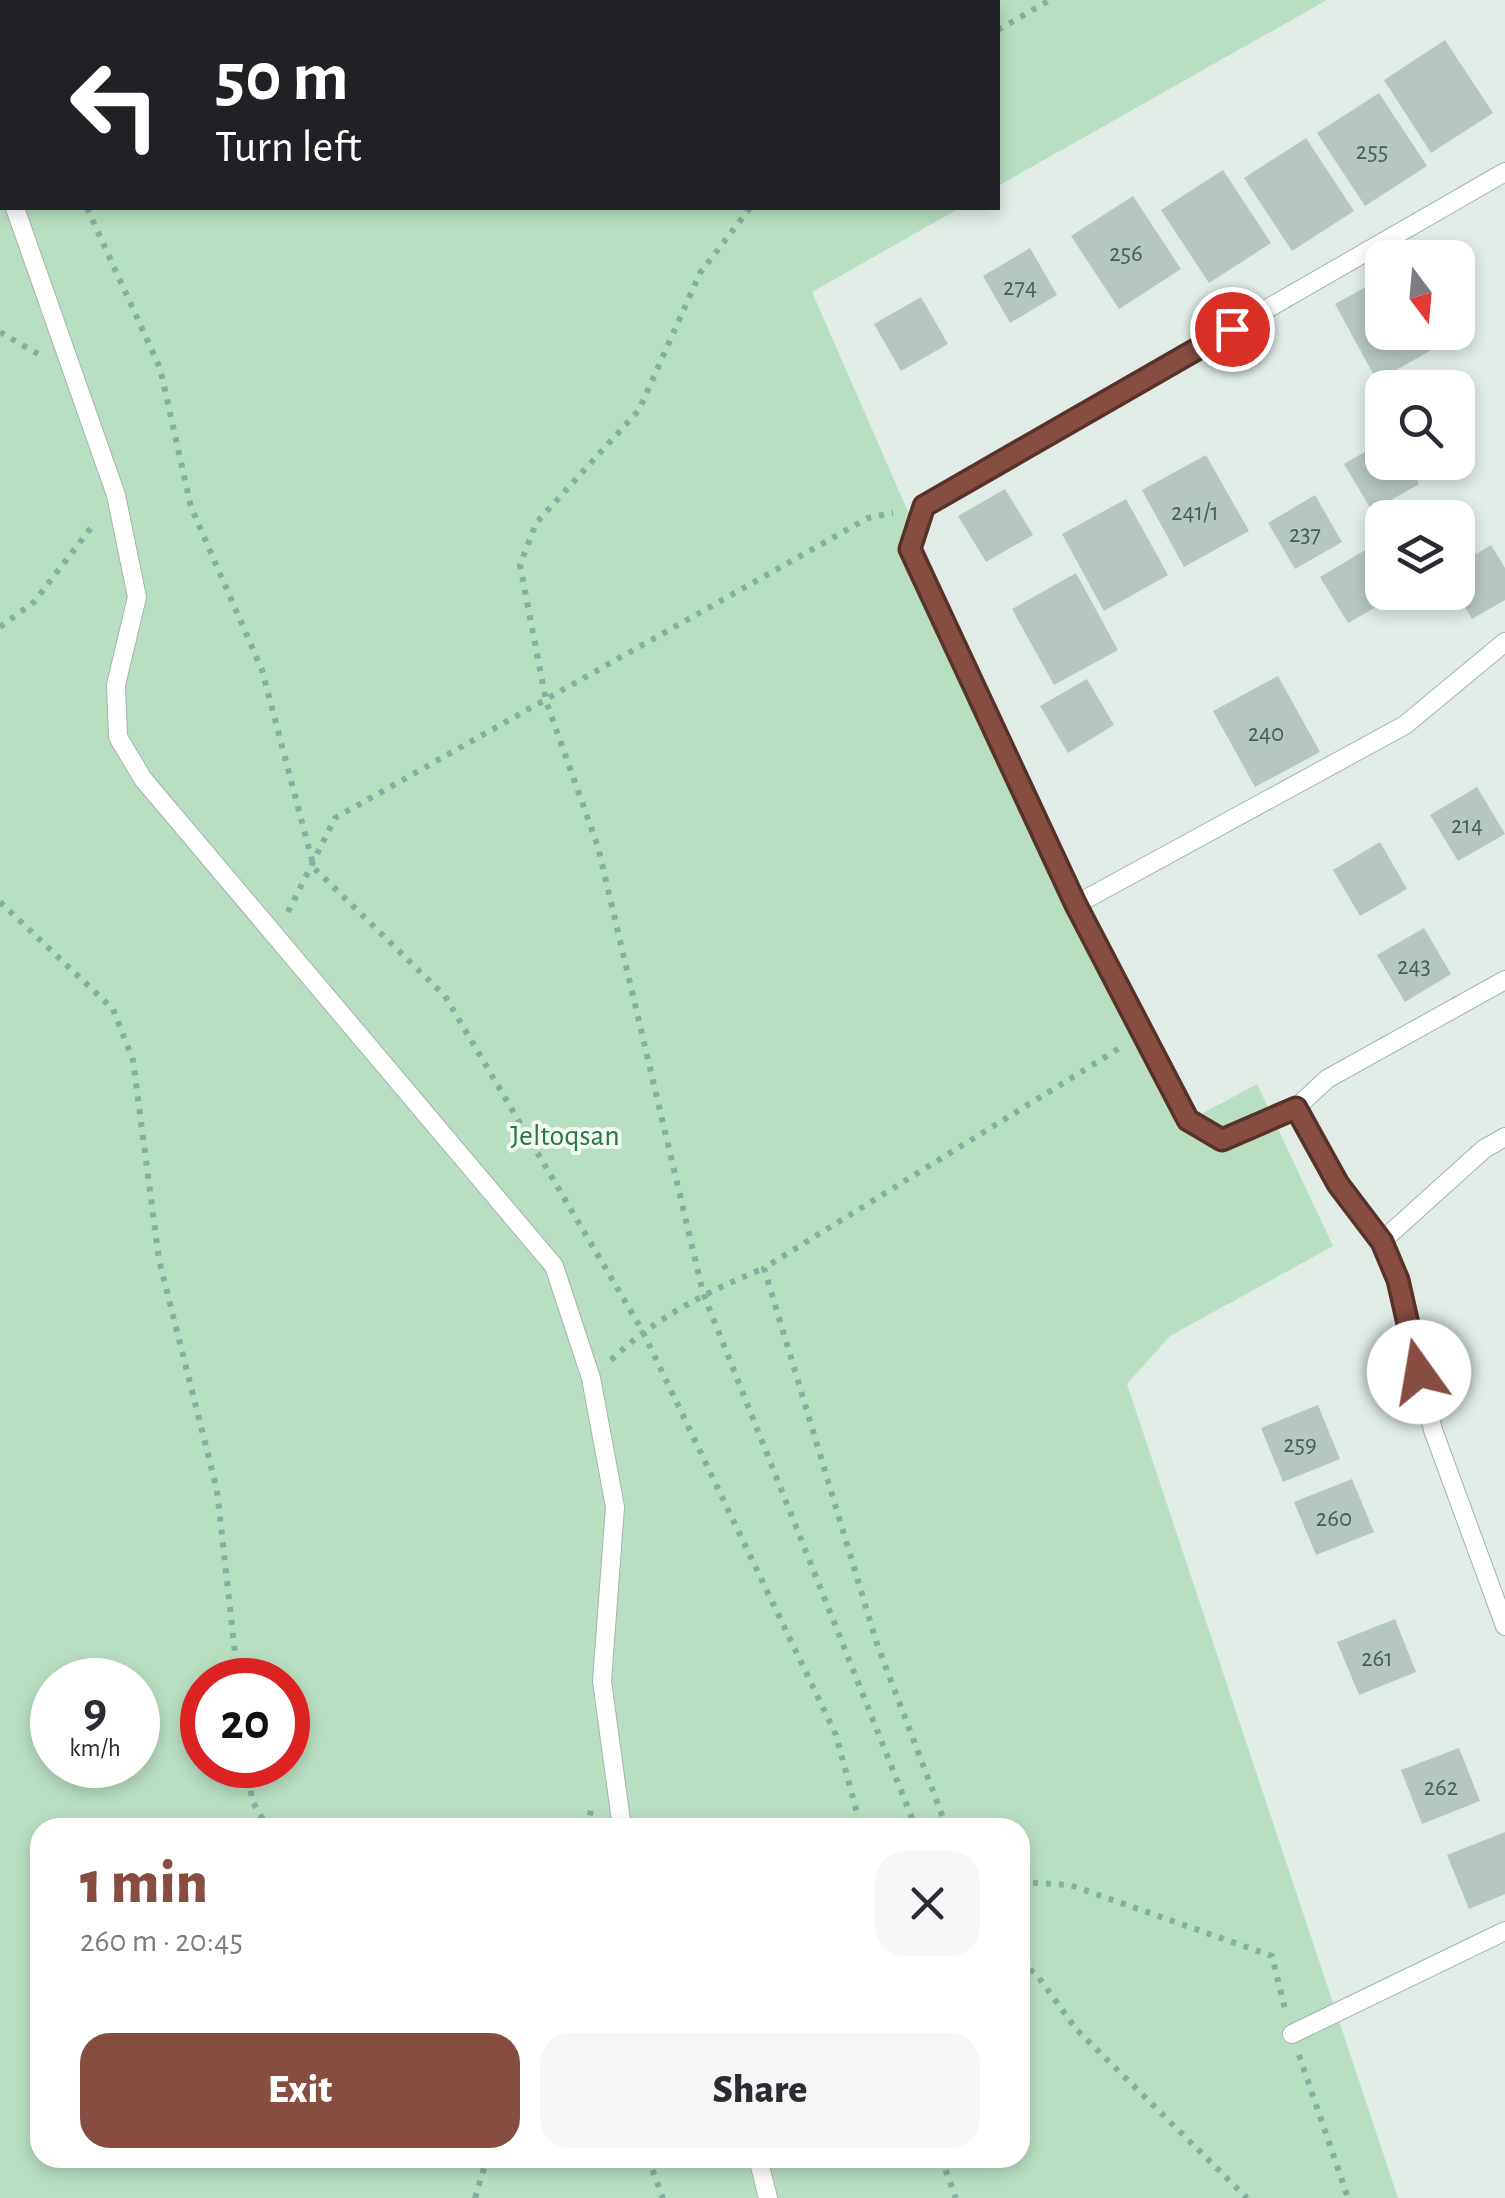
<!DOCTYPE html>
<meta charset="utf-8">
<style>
:root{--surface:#fff;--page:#f7f7f7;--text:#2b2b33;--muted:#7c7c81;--accent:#874d41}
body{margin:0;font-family:"Alegreya Sans",sans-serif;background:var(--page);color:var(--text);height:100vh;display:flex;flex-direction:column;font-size:38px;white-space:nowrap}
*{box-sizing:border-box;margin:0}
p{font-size:32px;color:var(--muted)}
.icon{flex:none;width:55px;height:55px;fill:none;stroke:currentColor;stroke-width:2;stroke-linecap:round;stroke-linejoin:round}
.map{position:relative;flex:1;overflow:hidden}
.side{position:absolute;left:30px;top:1818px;width:1000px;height:350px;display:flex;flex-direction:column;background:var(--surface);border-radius:30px;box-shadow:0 5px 15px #0003}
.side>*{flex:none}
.hud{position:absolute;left:0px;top:0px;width:1000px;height:210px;box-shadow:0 5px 15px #0003;background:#202124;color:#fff;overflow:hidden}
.needle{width:65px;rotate:164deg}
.fabs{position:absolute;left:1365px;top:240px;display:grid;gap:20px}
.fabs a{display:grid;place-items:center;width:110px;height:110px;border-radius:20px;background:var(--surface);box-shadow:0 5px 15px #0003;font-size:50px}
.speed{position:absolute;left:30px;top:1658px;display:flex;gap:20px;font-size:50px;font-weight:700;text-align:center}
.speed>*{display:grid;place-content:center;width:130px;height:130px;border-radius:50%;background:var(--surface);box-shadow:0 5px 15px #0003;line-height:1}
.speed small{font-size:25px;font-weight:400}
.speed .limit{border:15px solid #d22;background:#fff;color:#111}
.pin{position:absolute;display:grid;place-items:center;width:85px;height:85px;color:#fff;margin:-42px;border:5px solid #fff;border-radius:50%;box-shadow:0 2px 10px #0007}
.me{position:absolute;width:110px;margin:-55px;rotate:347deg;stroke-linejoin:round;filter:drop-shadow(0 0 8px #0008)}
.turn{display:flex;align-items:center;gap:35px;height:210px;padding:0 50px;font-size:45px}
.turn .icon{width:130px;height:130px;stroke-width:2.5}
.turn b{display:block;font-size:70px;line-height:85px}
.round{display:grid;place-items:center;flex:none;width:105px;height:105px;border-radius:30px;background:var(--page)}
.headline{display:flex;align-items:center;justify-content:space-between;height:170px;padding:0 50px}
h1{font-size:60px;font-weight:800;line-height:75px;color:var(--accent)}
.action{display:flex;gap:20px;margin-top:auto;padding:20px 50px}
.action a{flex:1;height:115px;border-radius:30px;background:var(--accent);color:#fff;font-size:40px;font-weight:800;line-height:115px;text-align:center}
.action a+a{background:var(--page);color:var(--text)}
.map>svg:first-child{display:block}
</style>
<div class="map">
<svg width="1505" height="2198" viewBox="0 0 1505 2198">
<rect width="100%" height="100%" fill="#e1ece7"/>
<path fill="#b9dfc2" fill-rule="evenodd" d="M0,0H1327L998,186V2H2V208H960L812,292L1177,1127L1257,1084L1333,1246L1170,1336L1127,1384L1398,2198H0ZM52,1680H138V1765H52ZM202,1680H288V1765H202ZM40,1828H1020V2158H40Z"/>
<g fill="#b6c7c0">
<polygon points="1445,40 1493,113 1431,153 1384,80"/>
<polygon points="1379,93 1427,166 1365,206 1317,133"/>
<polygon points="1306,138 1354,211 1292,251 1244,178"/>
<polygon points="1223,170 1271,243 1209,283 1161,210"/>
<polygon points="1133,196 1181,269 1119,309 1071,236"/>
<polygon points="1030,248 1057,295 1010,323 983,276"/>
<polygon points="1382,278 1382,332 1435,332 1442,344 1377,381 1335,304"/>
<polygon points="921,297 948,344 901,371 874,324"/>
<polygon points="1382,442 1382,462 1407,462 1419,484 1372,511 1344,464"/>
<polygon points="1206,455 1249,531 1184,567 1142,490"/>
<polygon points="1005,489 1033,535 986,562 958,516"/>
<polygon points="1315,495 1342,542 1295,569 1268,523"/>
<polygon points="1126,499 1168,575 1104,611 1062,534"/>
<polygon points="1491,545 1505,568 1505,600 1472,619 1458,595 1458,565"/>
<polygon points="1367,549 1382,576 1382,592 1395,596 1348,623 1320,577"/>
<polygon points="1076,573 1118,650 1054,685 1012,609"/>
<polygon points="1278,676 1320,752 1255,787 1213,711"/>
<polygon points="1087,679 1114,725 1068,753 1040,706"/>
<polygon points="1477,787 1505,834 1458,861 1430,815"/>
<polygon points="1380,842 1407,889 1360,916 1333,870"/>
<polygon points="1424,928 1451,974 1405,1002 1377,955"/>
<polygon points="1318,1405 1340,1459 1283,1482 1261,1428"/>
<polygon points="1352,1479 1374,1532 1316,1555 1294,1502"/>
<polygon points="1395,1619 1416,1672 1359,1695 1337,1642"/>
<polygon points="1459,1748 1480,1801 1422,1824 1401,1770"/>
<polygon points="1505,1832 1505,1894 1469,1909 1447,1855"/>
</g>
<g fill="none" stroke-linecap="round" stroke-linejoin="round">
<g stroke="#a3b4ae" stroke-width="20">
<g id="service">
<polyline points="0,166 2,173"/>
<polyline points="1505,172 924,506 910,549 1075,905 1405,725 1505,642"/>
<polyline points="15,208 116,495 137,597 116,685 118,737 143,779 554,1266 591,1378 615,1507 602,1681 622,1828"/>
<polyline points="1075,905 1188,1120 1222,1140 1296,1108"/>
<polyline points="1505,980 1327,1079 1296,1108 1338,1184 1382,1241 1398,1280 1433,1430 1505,1626"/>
<polyline points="1382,1241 1484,1149 1505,1137"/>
<polyline points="1292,2034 1505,1931"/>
<polyline points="758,2158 768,2198"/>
</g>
</g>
<g stroke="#80b1a0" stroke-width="6" stroke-dasharray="5 8" stroke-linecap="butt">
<polyline points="691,2 696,0"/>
<polyline points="998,30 1050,0"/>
<polyline points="87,208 160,368 191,507 262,670 314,868 445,996 642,1330 836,1735 861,1828"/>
<polyline points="750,208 700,273 639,410 536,523 520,565 546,701 598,847 703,1293 916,1828"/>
<polyline points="0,332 38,354"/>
<polyline points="0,627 34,602 94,524"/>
<polyline points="0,902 113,1009 133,1060 159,1260 217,1490 238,1680"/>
<polyline points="288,912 335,818 868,518 893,513"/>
<path d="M611,1360C656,1317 707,1292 764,1268"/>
<polyline points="248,1765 252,1801 268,1828"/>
<polyline points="586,1828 592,1807"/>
<polyline points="947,1828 877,1644 764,1268 1123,1046"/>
<polyline points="1020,1882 1070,1885 1272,1956 1285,2009"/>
<polyline points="1020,1961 1037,1975 1076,2029 1247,2198"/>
<polyline points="1299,2055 1348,2198"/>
<polyline points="648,2158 663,2198"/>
<polyline points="941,2158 956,2198"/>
<polyline points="475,2198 487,2158"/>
</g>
<use href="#service" stroke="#fff" stroke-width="18"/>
</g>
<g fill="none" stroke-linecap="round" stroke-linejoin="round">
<g stroke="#58322a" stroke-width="25">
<polyline id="route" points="1232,329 924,506 910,549 1076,905 1188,1120 1222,1140 1296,1108 1338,1184 1382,1242 1398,1280 1419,1372"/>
</g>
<use href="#route" stroke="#874d41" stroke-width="18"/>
</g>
<g text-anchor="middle" stroke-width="8" stroke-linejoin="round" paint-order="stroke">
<g font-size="25" fill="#466058">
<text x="1372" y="159">255</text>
<text x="1126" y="261">256</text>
<text x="1020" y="295">274</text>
<text x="1195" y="520">241/1</text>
<text x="1305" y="542">237</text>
<text x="1266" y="741">240</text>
<text x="1467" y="833">214</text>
<text x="1414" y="974">243</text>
<text x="1300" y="1452">259</text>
<text x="1334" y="1526">260</text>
<text x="1377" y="1666">261</text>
<text x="1441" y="1795">262</text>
</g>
<g font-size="30" fill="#297744" stroke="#f2f9f5">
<text x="565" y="1145">Jeltoqsan</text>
</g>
</g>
</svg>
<div class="fabs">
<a><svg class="needle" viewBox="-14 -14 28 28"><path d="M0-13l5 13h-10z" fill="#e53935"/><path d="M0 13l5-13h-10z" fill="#7c7c81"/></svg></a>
<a><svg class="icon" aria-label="search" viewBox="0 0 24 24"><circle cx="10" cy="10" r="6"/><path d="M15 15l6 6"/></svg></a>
<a><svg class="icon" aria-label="layers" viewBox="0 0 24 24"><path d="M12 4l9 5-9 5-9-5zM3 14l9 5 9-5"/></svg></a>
</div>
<div class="speed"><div>9<small>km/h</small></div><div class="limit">20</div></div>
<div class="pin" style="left:1232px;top:329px;background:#d93025"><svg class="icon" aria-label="arrive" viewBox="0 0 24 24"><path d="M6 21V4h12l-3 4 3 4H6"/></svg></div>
<svg class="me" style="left:1419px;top:1372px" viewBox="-20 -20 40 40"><circle r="19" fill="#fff"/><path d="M0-13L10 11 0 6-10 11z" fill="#874d41"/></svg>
<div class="hud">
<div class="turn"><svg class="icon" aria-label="left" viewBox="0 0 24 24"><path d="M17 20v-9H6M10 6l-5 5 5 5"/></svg><div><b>50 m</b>Turn left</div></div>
</div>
<section class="side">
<div class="headline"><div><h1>1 min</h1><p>260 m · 20:45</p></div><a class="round"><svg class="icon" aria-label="close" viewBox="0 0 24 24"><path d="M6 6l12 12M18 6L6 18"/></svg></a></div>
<div class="action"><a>Exit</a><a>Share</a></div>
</section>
</div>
